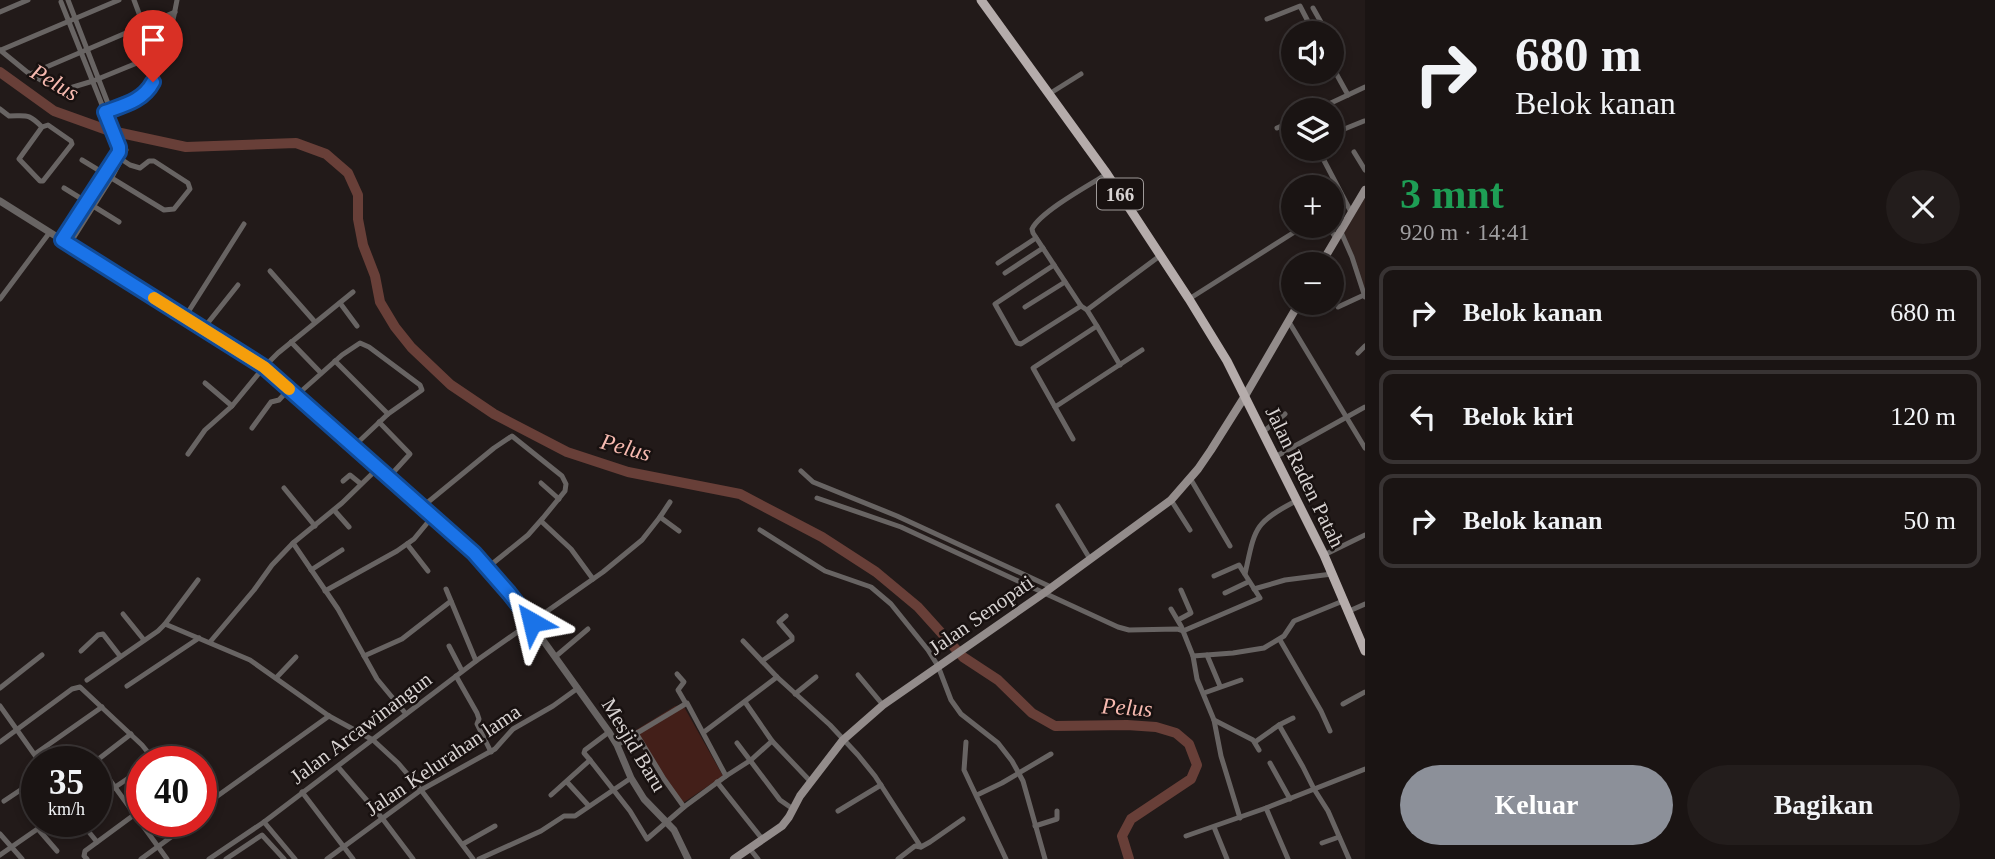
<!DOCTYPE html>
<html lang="id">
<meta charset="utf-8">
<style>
:root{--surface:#1a1413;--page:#231d1c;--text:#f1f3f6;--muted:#9f9ea0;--line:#383333;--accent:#8c9099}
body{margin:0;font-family:"Times New Roman",serif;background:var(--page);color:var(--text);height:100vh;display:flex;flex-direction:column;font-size:26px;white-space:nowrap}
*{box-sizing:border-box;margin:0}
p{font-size:23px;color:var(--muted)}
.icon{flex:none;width:38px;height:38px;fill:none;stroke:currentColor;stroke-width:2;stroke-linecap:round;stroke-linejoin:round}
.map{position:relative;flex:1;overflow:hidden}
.panel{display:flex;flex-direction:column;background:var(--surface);width:630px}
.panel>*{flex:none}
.banner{background:#1a1413;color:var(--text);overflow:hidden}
.controls{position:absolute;left:1281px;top:21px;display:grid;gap:14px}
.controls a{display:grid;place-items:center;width:63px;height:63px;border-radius:50%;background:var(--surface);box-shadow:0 4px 10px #0003,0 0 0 2px var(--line);font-size:35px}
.speed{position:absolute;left:21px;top:746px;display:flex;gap:14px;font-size:35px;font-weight:700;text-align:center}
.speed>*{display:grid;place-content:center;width:91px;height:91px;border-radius:50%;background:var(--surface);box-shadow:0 4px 10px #0003,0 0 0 2px var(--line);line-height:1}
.speed small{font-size:18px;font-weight:400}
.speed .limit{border:10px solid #d22;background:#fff;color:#111}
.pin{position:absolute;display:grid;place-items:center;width:60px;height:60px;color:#fff;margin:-72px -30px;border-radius:50% 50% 50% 0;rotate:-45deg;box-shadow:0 0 7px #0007}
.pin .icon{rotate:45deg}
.me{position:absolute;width:77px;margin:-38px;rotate:323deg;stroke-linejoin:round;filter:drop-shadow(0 0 5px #0008)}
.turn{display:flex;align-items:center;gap:24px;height:147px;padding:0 35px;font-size:32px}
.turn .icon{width:91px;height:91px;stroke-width:2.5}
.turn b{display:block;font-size:49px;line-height:60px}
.round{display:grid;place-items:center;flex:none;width:74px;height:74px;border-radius:37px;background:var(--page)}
.head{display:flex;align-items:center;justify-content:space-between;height:119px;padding:0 35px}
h1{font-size:42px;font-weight:700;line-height:52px;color:#1e9e55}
.primary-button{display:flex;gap:14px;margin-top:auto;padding:14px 35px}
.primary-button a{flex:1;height:80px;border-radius:42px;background:var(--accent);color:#fff;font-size:28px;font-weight:700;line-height:80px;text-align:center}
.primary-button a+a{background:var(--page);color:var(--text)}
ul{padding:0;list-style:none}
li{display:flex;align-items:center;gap:21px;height:94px;margin:0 14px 10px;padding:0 21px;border:4px solid var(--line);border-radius:14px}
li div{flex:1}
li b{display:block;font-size:26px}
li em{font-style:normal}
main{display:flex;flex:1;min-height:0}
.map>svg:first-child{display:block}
</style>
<main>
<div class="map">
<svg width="1365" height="859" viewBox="0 0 1365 859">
<rect width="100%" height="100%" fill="#221a19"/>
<polygon fill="#302320" points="1365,193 1365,295 1343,231"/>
<polygon fill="#431f19" points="683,705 723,776 680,805 636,730 675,706"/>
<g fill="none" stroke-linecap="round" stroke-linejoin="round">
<polyline stroke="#683f38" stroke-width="10" points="0,72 54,111 107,130 186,147 296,143 326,154 348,173 358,195 358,219 363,245 375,276 380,302 395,327 411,347 451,385 494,414 567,452 628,472 740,494 822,537 876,572 918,607 963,657 998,680 1032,713 1055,726 1127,725 1156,727 1176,733 1189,744 1197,765 1191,779 1131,819 1122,836 1129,859"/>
<g stroke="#686463" stroke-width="5">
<polyline points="68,0 126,150 112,177 69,245"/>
<polyline points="134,0 143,24"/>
<polyline points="61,2 120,150 106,174 62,240"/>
<polyline points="1313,8 1322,24"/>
<polyline points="0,12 28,0"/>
<polyline points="1267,19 1300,6 1314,33"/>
<polyline points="0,50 27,72 60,91 93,81 164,52"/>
<polyline points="1,50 119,0"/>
<polyline points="1332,66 1348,95"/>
<polyline points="30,74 175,12"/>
<polyline points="1049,94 1081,74"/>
<path d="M0,109L9,116C27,116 28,113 42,127L48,125L71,141L72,144L43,181H40L19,159L42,127"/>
<path d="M109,110C119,107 131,104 140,98C159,87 173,22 177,0"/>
<polyline points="1316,110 1365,87"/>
<polyline points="1332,123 1335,133"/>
<polyline points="1277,128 1293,121"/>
<polyline points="1332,134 1364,121"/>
<polyline points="1318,149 1351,212"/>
<polyline points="1354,152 1365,170"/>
<polyline points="82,160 164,210 174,209 190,189 188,183 154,161 149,161 140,168 130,165 121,159"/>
<path d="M1107,174C1089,185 1040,212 1032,229L1033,233L1081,306L1087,310L1161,255"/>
<polyline points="64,188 119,222"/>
<polyline points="1328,226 1336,238"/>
<polyline points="1341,232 1352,257 1365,297"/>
<polyline points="998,263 1036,238"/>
<polyline points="1054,265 995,304 1017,343 1021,344 1081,306"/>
<polyline points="270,271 315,322"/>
<polyline points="1005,273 1043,248"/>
<polyline points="0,299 50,232"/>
<polyline points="1189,299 1304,226"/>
<polyline points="340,303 357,326"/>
<polyline points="1025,307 1065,282"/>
<polyline points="1338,307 1364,295"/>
<polyline points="185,317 244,224"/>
<polyline points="1289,322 1365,448"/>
<polyline points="1097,326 1120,365"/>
<polyline points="203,329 238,285"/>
<polyline points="291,342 321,373"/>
<polyline points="1358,353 1365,346"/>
<polyline points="335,361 388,414"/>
<polyline points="205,383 232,406"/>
<polyline points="297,395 342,355 360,343 369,347 420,385 422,390 388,414 353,447"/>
<polyline points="1055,407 1142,350"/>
<polyline points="379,422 410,454 389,477"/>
<polyline points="252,428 271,402 279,400 289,389"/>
<polyline points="1263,432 1285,414"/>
<polyline points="1073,439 1033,368 1097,326 1087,310"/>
<polyline points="188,454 205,430 232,406 264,367 278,353 353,292"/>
<polyline points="1275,457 1365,407"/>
<polyline points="801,471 813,482 897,516 1051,587"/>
<polyline points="1190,478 1230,546"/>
<polyline points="343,481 350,475 361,484"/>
<polyline points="541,483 559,499"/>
<polyline points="284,488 315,526"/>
<polyline points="817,498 901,527 1118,627 1129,630 1177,629 1183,631 1260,598 1239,565 1214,576"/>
<polyline points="1171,500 1190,530"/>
<polyline points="670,502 660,517 679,531"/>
<polyline points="1058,506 1090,559"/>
<polyline points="422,507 494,448 512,436 562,476 566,484 565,491 543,518 528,535 487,568"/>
<polyline points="334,510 349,527"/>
<polyline points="541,521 571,549 593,579"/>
<polyline points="760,530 825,571 871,587 891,604 928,650 938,666 951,700 961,714 998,743 1012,761 1023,781 1045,859"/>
<polyline points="293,543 338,609 377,679 406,714"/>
<polyline points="407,544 428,571"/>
<polyline points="1324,555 1365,535"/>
<polyline points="311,570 342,550"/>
<path d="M1245,574C1255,529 1253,523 1296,501"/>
<polyline points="446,589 476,661"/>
<polyline points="1254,589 1285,580 1332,574"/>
<polyline points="325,591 397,551 414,539 433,516"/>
<polyline points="1225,593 1248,582"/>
<polyline points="1171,609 1181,626 1193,656 1197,679 1214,720 1221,756 1240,818"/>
<polyline points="1347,612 1365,604"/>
<polyline points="123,614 144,640"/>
<polyline points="1178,620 1191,613 1181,590"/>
<polyline points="165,624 198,580"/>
<polyline points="1280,640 1321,711 1330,731"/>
<polyline points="743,641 777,677 830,725 858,755 875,776 921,847 915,846 898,859"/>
<polyline points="210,642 254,590 272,565 293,543 342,503 378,468"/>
<polyline points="449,646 462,671"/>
<polyline points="81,651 98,635 103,634 120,656"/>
<polyline points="1207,655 1220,686"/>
<polyline points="364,656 402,639 451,601"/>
<polyline points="1193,656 1233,653 1264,648 1284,636 1294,621 1343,601"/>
<polyline points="555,657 588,629"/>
<polyline points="762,661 792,640 792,637 779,622 786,616"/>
<polyline points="677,674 684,682 678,690 685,702"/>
<polyline points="858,675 883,705"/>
<polyline points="456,676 477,713 479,719 477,724 491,752"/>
<polyline points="276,678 296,657"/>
<polyline points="87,680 158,631 165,624 250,660 329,716 373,740 398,763 421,790 473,859"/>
<polyline points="127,686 199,638"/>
<polyline points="0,688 42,655"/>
<polyline points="1204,693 1241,680"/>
<polyline points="795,694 816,677"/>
<polyline points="745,702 772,741 811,782"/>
<polyline points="1343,704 1365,692"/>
<polyline points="0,706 39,761"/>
<polyline points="1214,720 1253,740 1259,750"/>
<polyline points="1279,725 1293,718"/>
<polyline points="704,732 777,677"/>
<polyline points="636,733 664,779 684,807"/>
<polyline points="0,742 72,689 80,687 142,745 155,761"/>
<polyline points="966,742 964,770 1006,859"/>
<polyline points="1255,742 1279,725 1303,767 1314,789 1328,811 1349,859"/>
<polyline points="737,743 780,800 793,809"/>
<polyline points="35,754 102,707"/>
<polyline points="590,760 630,811 647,839 684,807 726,776 687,703 617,745"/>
<polyline points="96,761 167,859"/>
<polyline points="96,761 131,734"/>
<polyline points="176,761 190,752"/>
<polyline points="1270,763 1290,799"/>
<polyline points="338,767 382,818 413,859"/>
<polyline points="726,776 751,760 772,741"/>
<polyline points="567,782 588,805"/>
<polyline points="717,782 763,840"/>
<polyline points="302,792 353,859"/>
<polyline points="551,795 590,760 584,753 585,750 609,732"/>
<polyline points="977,795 1002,783 1051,754"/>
<polyline points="96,800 142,769"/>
<polyline points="4,801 37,779"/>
<polyline points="209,802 329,716"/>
<polyline points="1266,808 1288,859"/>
<polyline points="838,811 881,785"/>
<polyline points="201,815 203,814"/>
<polyline points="80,821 97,842"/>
<polyline points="175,821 179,831"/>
<polyline points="264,822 295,859"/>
<polyline points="1035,826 1057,819 1057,811"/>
<polyline points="1214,827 1227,859"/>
<polyline points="38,829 57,851"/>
<polyline points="0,834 22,859"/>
<polyline points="1186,836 1266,808 1365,769"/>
<polyline points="1322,843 1339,837"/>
<polyline points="463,844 495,826"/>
<polyline points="921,847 930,842 963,819"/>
<polyline points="750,849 758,859"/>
<polyline points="0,855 49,821"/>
<polyline points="87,859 84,856 85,851 142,809"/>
<polyline points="141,859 193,821"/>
<polyline points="209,859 264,822 476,661 603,572 642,540 660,517"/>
<polyline points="226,859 262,835 284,859"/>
<polyline points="327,859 421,790 495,749 513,729 553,706 578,688"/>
<polyline points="479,859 541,831 564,816 575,816 631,778"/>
</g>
<polyline stroke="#686463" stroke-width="7" points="0,201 264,367 474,553 509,593 609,732 617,745 631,778 644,799 674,830 688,859"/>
<g stroke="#938c8b" stroke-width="8">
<polyline points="1321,264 1365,190"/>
<polyline points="734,859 782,826 789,817 800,796 843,740 883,705 1044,593 1171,500 1198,469 1211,450 1245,396 1299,303"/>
</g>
<polyline stroke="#b5acab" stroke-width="9" points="981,0 1107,174 1189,299 1227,361 1324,555 1365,651"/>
</g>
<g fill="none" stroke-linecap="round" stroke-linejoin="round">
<g stroke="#114b97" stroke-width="18">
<path id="route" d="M153,82C143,101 124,105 105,112L119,147V152L62,240L264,367L474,553L509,593L532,622"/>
</g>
<use href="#route" stroke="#1a73e8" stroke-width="12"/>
<polyline stroke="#f59e0b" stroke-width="12" points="154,298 264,367 289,389"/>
</g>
<g text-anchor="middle" stroke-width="5" stroke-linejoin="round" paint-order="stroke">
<rect fill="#181110" stroke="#9e9998" stroke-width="2" x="1097" y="178.5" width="46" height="31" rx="5"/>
<g font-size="19" font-weight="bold" fill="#d8d3d2">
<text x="1120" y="201">166</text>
</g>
<g font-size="21" fill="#d8d3d2" stroke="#181110">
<text transform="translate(1305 477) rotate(64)" y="7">Jalan Raden Patah</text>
<text transform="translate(981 615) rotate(-35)" y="7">Jalan Senopati</text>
<text transform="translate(361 728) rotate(-37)" y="7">Jalan Arcawinangun</text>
<text transform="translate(634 745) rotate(59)" y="7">Mesjid Baru</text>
<text transform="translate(443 760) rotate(-34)" y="7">Jalan Kelurahan lama</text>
</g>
<g font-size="23" font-style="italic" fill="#f7bab0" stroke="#181110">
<text transform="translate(55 82) rotate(30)" y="8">Pelus</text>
<text transform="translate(626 447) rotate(15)" y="8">Pelus</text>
<text transform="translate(1127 707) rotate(4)" y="8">Pelus</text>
</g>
</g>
</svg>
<div class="controls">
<a><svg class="icon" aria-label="sound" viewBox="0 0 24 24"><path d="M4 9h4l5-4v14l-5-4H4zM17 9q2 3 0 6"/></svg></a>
<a><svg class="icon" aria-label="layers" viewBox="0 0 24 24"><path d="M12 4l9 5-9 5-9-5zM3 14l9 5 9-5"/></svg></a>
<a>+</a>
<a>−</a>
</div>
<div class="speed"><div>35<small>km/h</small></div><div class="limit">40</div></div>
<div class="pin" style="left:153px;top:82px;background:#d93025"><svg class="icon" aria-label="arrive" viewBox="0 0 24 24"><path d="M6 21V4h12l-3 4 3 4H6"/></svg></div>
<svg class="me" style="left:532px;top:622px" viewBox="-20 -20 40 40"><path d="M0-17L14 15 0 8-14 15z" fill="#1a73e8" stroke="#fff" stroke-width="4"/></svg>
</div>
<section class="panel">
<div class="banner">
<div class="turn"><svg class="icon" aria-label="right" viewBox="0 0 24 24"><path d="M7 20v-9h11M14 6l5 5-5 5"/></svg><div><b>680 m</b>Belok kanan</div></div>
</div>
<div class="head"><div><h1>3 mnt</h1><p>920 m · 14:41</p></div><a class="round"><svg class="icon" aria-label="close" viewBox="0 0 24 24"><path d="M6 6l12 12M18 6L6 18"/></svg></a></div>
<ul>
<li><svg class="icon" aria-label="right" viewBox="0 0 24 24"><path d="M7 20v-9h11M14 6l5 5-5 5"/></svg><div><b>Belok kanan</b></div><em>680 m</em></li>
<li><svg class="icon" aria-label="left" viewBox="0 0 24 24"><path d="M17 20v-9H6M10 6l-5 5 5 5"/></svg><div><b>Belok kiri</b></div><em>120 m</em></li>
<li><svg class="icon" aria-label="right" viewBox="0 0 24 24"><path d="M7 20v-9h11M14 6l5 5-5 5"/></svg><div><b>Belok kanan</b></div><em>50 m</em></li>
</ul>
<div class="primary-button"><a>Keluar</a><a>Bagikan</a></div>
</section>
</main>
